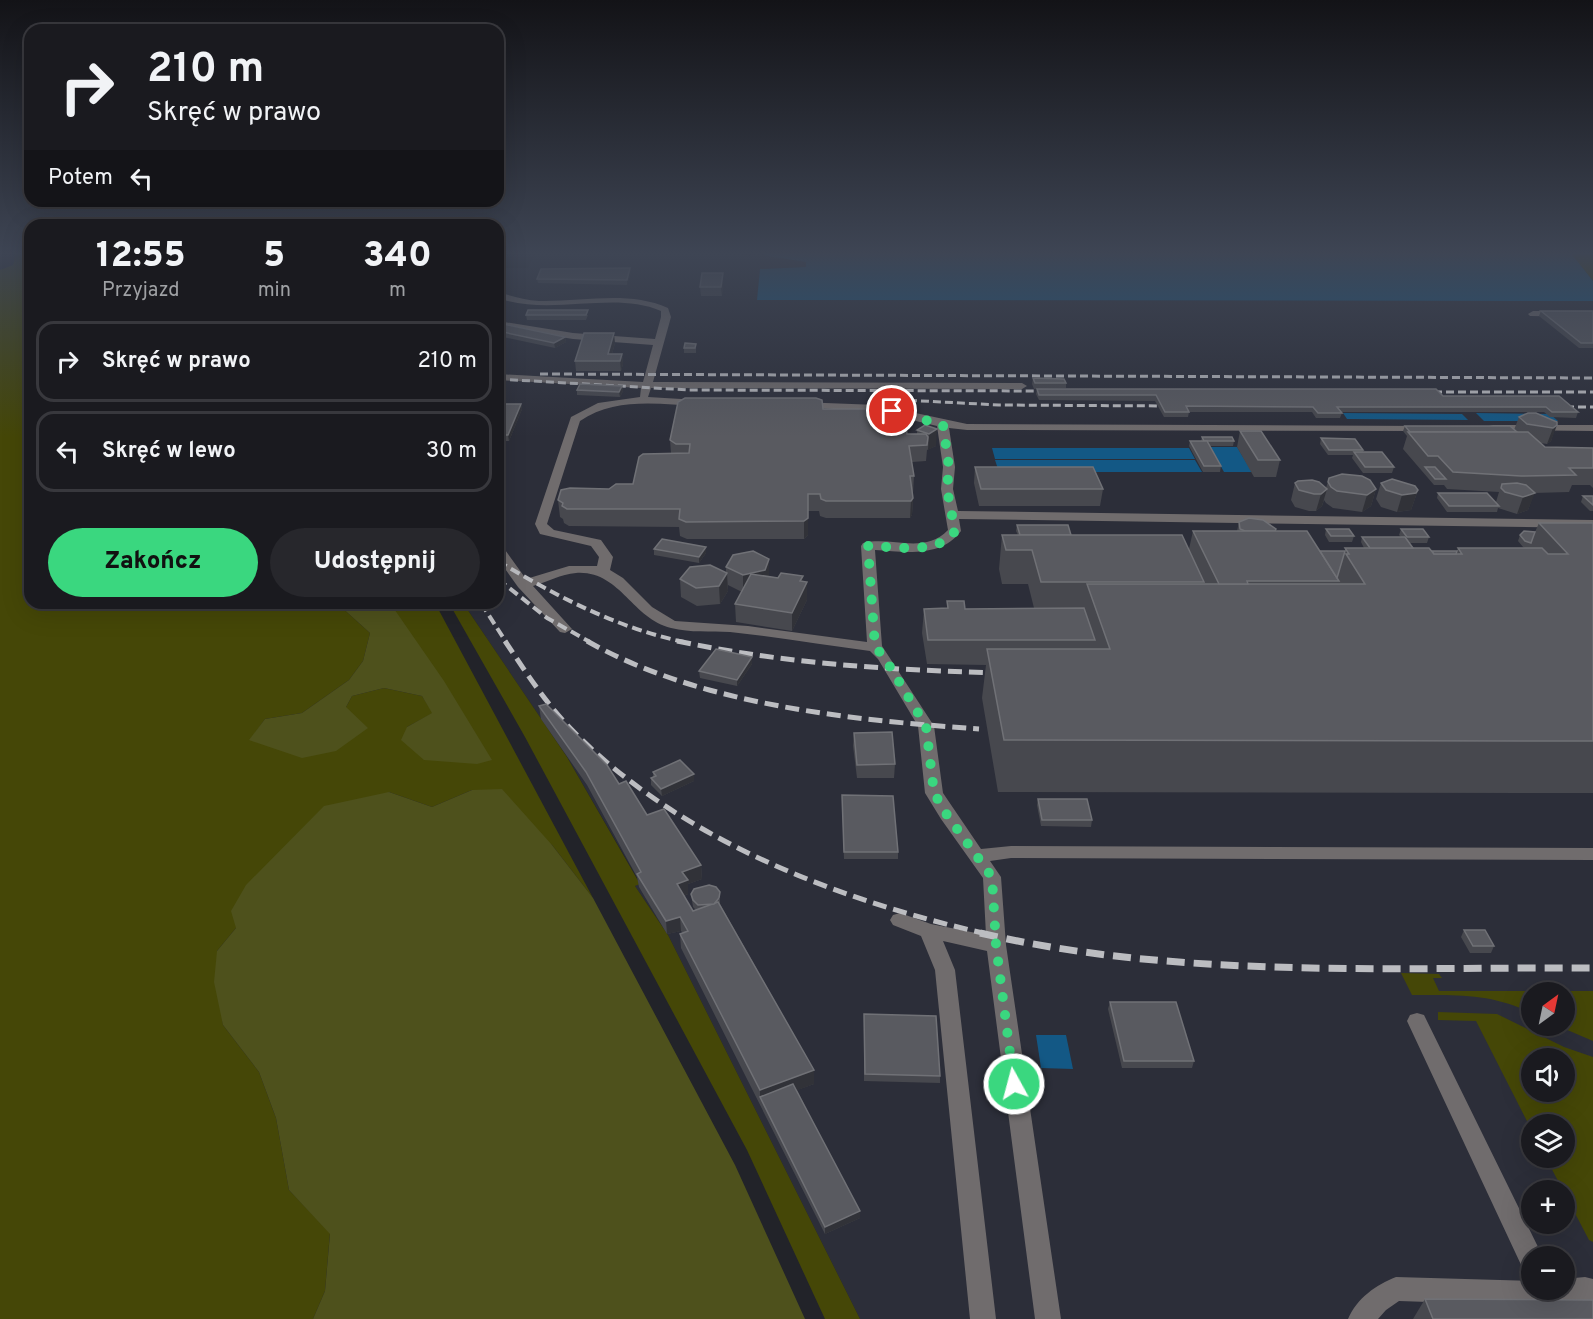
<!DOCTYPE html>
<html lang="pl">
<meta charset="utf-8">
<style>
:root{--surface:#1a1a1f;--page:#27272c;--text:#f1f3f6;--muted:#9fa1a4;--line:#38383d;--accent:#3ad77f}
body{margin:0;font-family:Overpass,sans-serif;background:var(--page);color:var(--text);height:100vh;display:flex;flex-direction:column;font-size:22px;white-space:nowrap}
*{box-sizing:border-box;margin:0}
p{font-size:20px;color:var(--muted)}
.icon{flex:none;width:33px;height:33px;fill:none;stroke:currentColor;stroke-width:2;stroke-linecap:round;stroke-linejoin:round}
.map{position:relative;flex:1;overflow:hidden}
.sheet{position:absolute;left:24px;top:219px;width:480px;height:390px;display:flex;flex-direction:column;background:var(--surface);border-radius:18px;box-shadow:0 6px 24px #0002,0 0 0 2px var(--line)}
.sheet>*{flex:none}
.hud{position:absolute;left:24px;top:24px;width:480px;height:183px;border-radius:18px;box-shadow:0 6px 24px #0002,0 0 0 2px var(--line);background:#1a1a1f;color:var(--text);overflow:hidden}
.needle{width:39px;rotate:33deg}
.buttons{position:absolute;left:1521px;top:982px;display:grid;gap:12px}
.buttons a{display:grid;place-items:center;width:54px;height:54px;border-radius:50%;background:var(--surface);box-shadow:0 6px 24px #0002,0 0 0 2px var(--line);font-size:30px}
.pin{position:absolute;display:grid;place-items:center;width:51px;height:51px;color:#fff;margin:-26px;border:3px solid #fff;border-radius:50%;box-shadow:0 2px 6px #0007}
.me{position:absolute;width:66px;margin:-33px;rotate:353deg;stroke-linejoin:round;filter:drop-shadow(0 0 4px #0008)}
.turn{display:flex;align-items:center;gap:21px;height:126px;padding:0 24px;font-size:27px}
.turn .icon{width:78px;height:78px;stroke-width:2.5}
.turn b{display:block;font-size:42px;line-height:51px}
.then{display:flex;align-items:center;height:57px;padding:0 24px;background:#0003;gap:12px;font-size:22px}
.eta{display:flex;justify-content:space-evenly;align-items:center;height:102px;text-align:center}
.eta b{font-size:36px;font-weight:800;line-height:42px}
.button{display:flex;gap:12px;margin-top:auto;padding:12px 24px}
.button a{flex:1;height:69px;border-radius:36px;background:var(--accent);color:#111;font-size:24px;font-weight:800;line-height:69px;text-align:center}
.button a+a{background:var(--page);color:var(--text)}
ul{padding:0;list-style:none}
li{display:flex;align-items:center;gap:18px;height:81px;margin:0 12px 9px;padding:0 12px;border:3px solid var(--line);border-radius:18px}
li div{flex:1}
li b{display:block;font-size:22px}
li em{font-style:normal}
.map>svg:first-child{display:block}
</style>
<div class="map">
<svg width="1593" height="1319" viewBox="0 0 1593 1319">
<rect width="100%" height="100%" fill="#222329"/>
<path fill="#2c2e39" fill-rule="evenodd" d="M535,252H738L748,256L759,253L790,260L806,261V267L760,269L758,300L1593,301V1319H860L668,935L635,886L640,883L567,757L463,603H498V268H528ZM1532,993H1564V1026H1532ZM1532,1059H1564V1092H1532ZM1532,1125H1564V1158H1532ZM1532,1191H1564V1224H1532ZM1532,1257H1564V1290H1532Z"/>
<g fill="#454707" fill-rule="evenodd">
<polygon points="17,252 30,252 30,603 240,603 259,609 291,603 339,605 370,633 363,661 349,680 302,713 265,719 250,740 346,707 352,696 384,688 422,696 433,713 407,727 477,764 390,603 435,603 593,898 552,845 472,790 432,807 389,792 236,928 217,951 223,1025 259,1072 276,1118 289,1190 330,1233 325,1291 313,1319 0,1319 0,270 13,265"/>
<polygon points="1570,252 1593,252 1593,281"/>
<polygon points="449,603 463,603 567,757 640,884 635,886 668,935 860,1319 825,1319 747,1150 525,737"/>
<path d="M1401,973L1439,974L1442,978H1433L1439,991H1593V1041L1558,1026H1564V993H1532L1531,1013C1491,993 1456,995 1412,995Z"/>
<path d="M1438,1012L1497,1014L1564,1047L1593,1057V1242L1589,1240L1546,1158H1564V1125H1532L1531,1129L1476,1021L1438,1020ZM1532,1059H1564V1092H1532Z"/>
</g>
<g fill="#4e511c">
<polygon points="320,603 390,603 444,681 492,760 477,764 424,760 401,740 407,727 432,713 422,696 384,688 352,696 346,707 368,728 336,751 302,758 249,740 265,719 302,713 349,680 363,661 370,633 339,605"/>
<polygon points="502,789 552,845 593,898 735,1165 805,1319 313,1319 325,1291 330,1234 289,1190 276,1118 259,1072 223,1025 214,982 217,951 236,928 231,911 246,885 324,806 389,792 432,807 472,790"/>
</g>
<g fill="#135885">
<polygon points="758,252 1570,252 1593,281 1593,301 757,300 760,269 806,267 806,262 767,256"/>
<polygon points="1343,413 1462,414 1468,420 1347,419"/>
<polygon points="1476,413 1550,414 1558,421 1484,421"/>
<polygon points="1210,447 1237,447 1252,472 1224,472"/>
<polygon points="992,448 1189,448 1195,459 995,459"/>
<polygon points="995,460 1195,460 1202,472 999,472"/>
<polygon points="1036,1035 1066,1035 1073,1069 1041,1068"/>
</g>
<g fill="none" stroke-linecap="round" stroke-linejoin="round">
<g fill="#706c6d" fill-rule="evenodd">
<path d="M498,292C512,296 524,300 539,301C582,302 628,290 668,308L671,317L653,382L1022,383L1027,386L1022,389L651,388L648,397L698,400L703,403L698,406C658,404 615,397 580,421L547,524L554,530L601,540L613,557L610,570L623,578L652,607L675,621L748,626L867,642L861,546L863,543C892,536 924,555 948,530L941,489L943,467L937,426L878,412L803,407L798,404L799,402L878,405L967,424L1428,426V430L1424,431L967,430L949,428L955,467L953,489L958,511L1593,520V528L959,519L961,531C941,558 905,552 875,550L882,646L934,726L943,793L981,849L1011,846L1593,848V860L1011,858L990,861L1001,877L1006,945L1061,1319H1035L987,951L943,941L955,970L996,1319H970L935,970L921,936L893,925L890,920L893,915L900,913L931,924L986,935L983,878L941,819L925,793L918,726L878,659L870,651C824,645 777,637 730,632C710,631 691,633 671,628C632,619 620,570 576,573C561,574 547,582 533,586L572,629L565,633L560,632L518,587L498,559V546L503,547L526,579L569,566H597L599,557L591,546L540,534L535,524L571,417L598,403L640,397L641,388L498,380V374L643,382L653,345L573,339L498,327V321L573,333L655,339L661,317V311C613,290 551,317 498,298Z"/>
<polygon points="1533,311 1593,311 1593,317 1530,316 1528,314"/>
<polygon points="1493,425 1593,425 1593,431 1489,430 1489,426"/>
<polygon points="1417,1013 1424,1015 1541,1253 1543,1257 1532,1257 1532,1273 1523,1269 1407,1021 1410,1015"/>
<path d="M1396,1277L1532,1281V1290H1564V1279L1585,1277L1593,1279V1303L1585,1301L1547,1306L1399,1301L1386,1310L1378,1319H1348C1357,1298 1376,1285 1396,1277Z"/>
</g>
<g stroke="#bcbdc1" stroke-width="3" stroke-dasharray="8 4" stroke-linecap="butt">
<polyline points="540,374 1593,378"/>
<polyline points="498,379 689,390 1053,391"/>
<polyline points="1422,392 1593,392"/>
<polyline points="885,399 999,405 1173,406"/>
<polyline points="1554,407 1593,407"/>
</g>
<g stroke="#bcbdc1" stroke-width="4" stroke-dasharray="10 5" stroke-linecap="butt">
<path d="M498,561C556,596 617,628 684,642"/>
<polyline points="498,579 547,618 590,642"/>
<polyline points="481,603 506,642"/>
</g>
<g stroke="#bcbdc1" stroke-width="5" stroke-dasharray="14 7" stroke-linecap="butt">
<path d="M505,641C525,671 545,702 570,728C679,840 838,900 987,934"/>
<path d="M587,641C700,705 851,720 979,729"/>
<path d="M677,641C787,664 889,670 1001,673"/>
</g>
<path stroke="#bcbdc1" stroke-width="7" stroke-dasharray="18 9" stroke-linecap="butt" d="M980,933C1178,979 1391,967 1593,968"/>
</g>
<g fill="#47484e">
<polygon points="630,268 631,272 627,285 538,283 537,279"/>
<polygon points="723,273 723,282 722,296 701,296 700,287"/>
<polygon points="1541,311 1593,311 1593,348 1579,348 1539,316"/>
<polygon points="526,315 588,315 586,320 527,320"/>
<polygon points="498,323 565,337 566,342 555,348 498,336"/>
<polygon points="615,343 612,354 622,354 623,364 621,371 576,371 575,361"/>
<rect x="684" y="348" width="12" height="5"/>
<polygon points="1033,378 1066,383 1066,388 1034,389 1032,384"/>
<polygon points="622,386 623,391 620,397 577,395 577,390"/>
<polygon points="1037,389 1443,396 1559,396 1578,412 1576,418 1550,417 1544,412 1341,412 1342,413 1340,418 1316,418 1312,412 1189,412 1188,417 1164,417 1155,401 1039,400 1036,394"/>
<polygon points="498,404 521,404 522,409 509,441 498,441"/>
<polygon points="823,409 907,434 917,434 917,430 925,425 936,446 927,450 926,461 912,462 914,476 913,493 913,498 912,515 910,518 826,518 820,516 819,511 808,511 808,535 804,539 687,539 680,536 679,527 569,526 564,523 563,519 560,517 558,500 633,484 671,453 670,440"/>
<polygon points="1519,417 1557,422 1551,441 1547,444 1540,443 1545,447 1593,448 1593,488 1590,485 1572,485 1569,492 1534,493 1528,510 1517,514 1498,508 1497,512 1447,512 1437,498 1438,493 1496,502 1499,492 1447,489 1444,485 1434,485 1403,449 1407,436 1403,431 1405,426 1514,430"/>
<polygon points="1240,431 1280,460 1276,477 1254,477 1237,447"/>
<polygon points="1202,437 1234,441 1233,446 1210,446 1221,466 1220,472 1203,472 1189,446 1190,441 1201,441"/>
<polygon points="1321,438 1363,450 1363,452 1394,467 1392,473 1363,473 1352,458 1353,455 1328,455 1320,444"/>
<polygon points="975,467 1103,489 1100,506 979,506 974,483"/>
<polygon points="1329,478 1376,489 1371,506 1362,512 1333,508 1326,503 1324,500 1322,506 1316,511 1309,511 1295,507 1291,500 1295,483 1326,488"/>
<polygon points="1381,483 1418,490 1411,510 1397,512 1381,507 1376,499"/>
<polygon points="1583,496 1593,496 1593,511 1590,511 1581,502"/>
<polygon points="1239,522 1276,529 1275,531 1320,551 1345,551 1345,548 1364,548 1361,542 1362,537 1401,537 1399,535 1401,529 1429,537 1427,543 1409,543 1413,548 1432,551 1457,551 1458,548 1525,548 1523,547 1518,541 1520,535 1535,532 1539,523 1593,523 1593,793 998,792 982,698 986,665 927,664 922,633 924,609 947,608 947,601 965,609 1034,608 1028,584 1002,584 999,569 1002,535 1018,535 1016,531 1017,525 1071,535 1189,549 1193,531 1237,531"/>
<polygon points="1326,529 1354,536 1352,542 1329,542 1325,535"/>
<polygon points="654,549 706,553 699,563 654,555"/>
<polygon points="726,567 778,578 803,576 803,582 807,600 792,631 736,622 735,604 742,592 728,585 728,591 720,604 697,606 681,597 680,579 726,573"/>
<polygon points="752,657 752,664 737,686 700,678 699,671"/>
<polygon points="539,706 619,784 647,815 701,865 702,879 688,884 688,894 684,896 693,911 696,910 693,907 691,894 720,899 720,904 814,1070 814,1084 797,1090 860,1218 825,1234 681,948 680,934 683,933 681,931 667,934 639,887 637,877 587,785 541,719"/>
<polygon points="854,733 895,764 894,778 857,778 853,746"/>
<polygon points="653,772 694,774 694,781 662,796 651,785 651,778 653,777"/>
<polygon points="1038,799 1092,820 1091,827 1041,826 1037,805"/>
<polygon points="842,802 898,852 898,859 844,859"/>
<polygon points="1464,930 1494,946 1491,953 1470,953 1461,937"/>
<polygon points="1110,1002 1194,1061 1192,1068 1122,1068 1108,1009"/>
<polygon points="864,1014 940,1076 940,1083 864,1081"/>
<polygon points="1425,1299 1593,1319 1413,1319"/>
</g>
<g fill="#313238">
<polygon points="630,268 631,272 627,285 627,280"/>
<polygon points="723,273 723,282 722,296 721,287"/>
<polygon points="614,333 615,343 610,361 608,354"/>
<polygon points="565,337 566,342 555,348 554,343"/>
<polygon points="622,354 623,364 621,371 620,361"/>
<polygon points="622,386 623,391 620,397 619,392"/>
<polygon points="521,404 522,409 509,441 508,435"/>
<polygon points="1557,425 1551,441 1547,444 1553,428"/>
<polygon points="937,429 936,446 928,450 929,434"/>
<polygon points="1327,489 1322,506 1316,511 1321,494"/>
<polygon points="1376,489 1371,506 1362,512 1367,495"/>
<polygon points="1418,490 1411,510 1397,512 1402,495"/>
<polygon points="1535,493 1528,510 1517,514 1523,497"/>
<polygon points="913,498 912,515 910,518 911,501"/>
<polygon points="808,518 808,535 804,539 804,521"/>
<polygon points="706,547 706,553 699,563 699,557"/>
<polygon points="769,559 769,576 766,588 743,593 743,575"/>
<polygon points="727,573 728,591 720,604 719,586"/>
<polygon points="803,576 803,590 807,582 807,600 792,631 792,613 800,581"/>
<polygon points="752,657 752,664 737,686 737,680"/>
<polygon points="694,774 694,781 662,796 661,789"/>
<polygon points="701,865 702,879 688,884 688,894 678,898 677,884 682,872"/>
<polygon points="680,917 681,931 667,934 666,921"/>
<polygon points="814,1070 814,1084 763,1103 760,1097 760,1104 760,1090"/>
<polygon points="860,1211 860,1218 825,1234 825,1227"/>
</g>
<g fill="#595a60" stroke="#707176" stroke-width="1.5">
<polygon points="630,268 627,280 537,279 541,269"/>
<polygon points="702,273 723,273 721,287 700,287"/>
<polygon points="528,310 588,310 586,315 526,315"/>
<polygon points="1541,311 1593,311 1593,343 1581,343"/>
<polygon points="498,323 565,337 554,343 498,331"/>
<polygon points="584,333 614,333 608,354 622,354 620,361 575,361"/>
<polygon points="685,343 696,344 695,348 684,348"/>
<polygon points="1033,378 1064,379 1066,383 1035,383"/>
<polygon points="580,384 622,386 619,392 577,390"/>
<polygon points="1037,389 1436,389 1443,396 1559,396 1578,412 1552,412 1546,407 1337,407 1342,413 1318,413 1313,407 1186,406 1189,412 1165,412 1156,395 1039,395"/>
<polygon points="685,398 816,398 822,400 823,409 898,409 904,412 907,434 926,434 928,437 927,445 909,446 914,476 910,476 913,498 911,501 826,501 821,499 820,494 808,494 808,518 804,521 686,522 679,519 680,509 567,509 562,506 563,503 558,500 561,490 570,488 609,489 616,484 633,484 639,457 643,454 689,453 690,444 676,444 670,440 678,402"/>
<polygon points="498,404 521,404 508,435 498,435"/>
<polygon points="1528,413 1536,413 1557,422 1557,425 1553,428 1527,424 1519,417"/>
<polygon points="925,425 937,429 929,434 917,430"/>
<polygon points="1405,426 1510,426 1517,432 1410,432"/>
<polygon points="1240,431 1261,431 1280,460 1258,460"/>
<polygon points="1408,432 1528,432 1545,447 1593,448 1593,468 1569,468 1576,475 1521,476 1453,472 1438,456 1428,456"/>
<polygon points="1202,437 1232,437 1234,441 1204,441"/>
<polygon points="1321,438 1355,439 1363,450 1329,450"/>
<polygon points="1190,441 1207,441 1221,466 1204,466"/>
<polygon points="1354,452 1382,452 1394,467 1365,467"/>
<polygon points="975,467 1093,467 1103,489 981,489"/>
<polygon points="1425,467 1435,467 1446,479 1435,479"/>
<polygon points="1342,474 1362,476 1370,480 1376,489 1367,495 1337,491 1331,487 1328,482 1329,478"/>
<polygon points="1392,479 1415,486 1418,490 1416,493 1402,495 1386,490 1381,483"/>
<polygon points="1312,480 1319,482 1327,489 1321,494 1314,494 1299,490 1295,483 1298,481"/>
<polygon points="1517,483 1526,485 1535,493 1523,497 1505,492 1501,488 1502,484"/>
<polygon points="1438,493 1487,493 1499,506 1449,506"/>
<polygon points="1583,496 1593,496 1593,505"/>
<polygon points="1249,518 1263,520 1276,529 1275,531 1245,531 1240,529 1239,522"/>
<polygon points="1539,523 1593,523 1593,741 1004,740 987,649 1110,649 1087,584 1365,584 1346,554 1349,554 1345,548 1429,548 1434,554 1462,554 1458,548 1542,548 1548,554 1568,554"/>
<polygon points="1017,525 1068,525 1071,535 1020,535"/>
<polygon points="1326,529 1349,529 1354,536 1331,536"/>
<polygon points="1401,529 1423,529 1429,537 1407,537"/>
<polygon points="1193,531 1307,531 1339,581 1247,581 1248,584 1219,584"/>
<polygon points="1524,531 1535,532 1531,543 1525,541 1520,535"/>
<polygon points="1002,535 1182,535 1204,582 1041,582 1032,550 1006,550"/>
<polygon points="1362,537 1405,537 1413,548 1370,548"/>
<polygon points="662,539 706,547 699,557 654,549"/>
<polygon points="753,551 769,559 765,570 743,575 726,567 733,555"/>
<polygon points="1320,551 1345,551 1337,578"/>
<polygon points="1432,551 1457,551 1456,554 1434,554"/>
<polygon points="710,565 727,573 719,586 696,588 680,579 690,567"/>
<polygon points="781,573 803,576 800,581 807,582 792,613 735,604 751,574 778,578"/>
<polygon points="947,601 964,601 965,609 1084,608 1095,640 928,640 924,609 948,608"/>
<polygon points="716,649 752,657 737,680 699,671"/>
<polygon points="546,704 607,765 619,784 626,781 647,815 664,809 701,865 682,872 688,880 677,884 693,911 718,902 814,1070 760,1090 680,934 688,931 680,917 666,921 637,874 641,872 586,772 539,706"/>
<polygon points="892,732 895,764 857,765 854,733"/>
<polygon points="680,760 694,774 661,789 651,778 656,776 653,772"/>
<polygon points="842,795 893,796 898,852 844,852"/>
<polygon points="1038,799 1087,799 1092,820 1042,820"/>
<polygon points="709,885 716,887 720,892 719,898 714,904 698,905 693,900 691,894 694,889"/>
<polygon points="1464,930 1485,930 1494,946 1473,946"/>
<polygon points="1110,1002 1176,1002 1194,1061 1124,1061"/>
<polygon points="864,1014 936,1016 940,1076 865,1074"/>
<polygon points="793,1084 860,1211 825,1227 760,1097"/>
<polygon points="1425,1299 1593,1300 1593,1319 1433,1319"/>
</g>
<linearGradient id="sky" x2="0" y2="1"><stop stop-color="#131317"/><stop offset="0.58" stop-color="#3e4554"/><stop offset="1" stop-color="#3e4554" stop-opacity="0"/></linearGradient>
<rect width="1593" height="437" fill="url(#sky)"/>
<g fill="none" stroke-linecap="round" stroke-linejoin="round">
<path stroke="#3ad77f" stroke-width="10" stroke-dasharray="0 18" d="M892,411L943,425L949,467L947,489L955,531C938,556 894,546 868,546L875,647L884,657L926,726L934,793L947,815L992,877L996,945L1014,1084"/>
</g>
</svg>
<div class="buttons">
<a><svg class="needle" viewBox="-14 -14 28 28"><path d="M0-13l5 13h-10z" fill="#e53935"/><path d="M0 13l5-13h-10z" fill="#9fa1a4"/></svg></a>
<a><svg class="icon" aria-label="sound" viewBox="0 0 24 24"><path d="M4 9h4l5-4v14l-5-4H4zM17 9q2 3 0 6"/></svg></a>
<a><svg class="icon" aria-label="layers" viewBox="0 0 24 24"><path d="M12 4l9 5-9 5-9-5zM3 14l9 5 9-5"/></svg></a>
<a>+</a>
<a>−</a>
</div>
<div class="pin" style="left:892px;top:411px;background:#d93025"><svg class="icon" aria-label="arrive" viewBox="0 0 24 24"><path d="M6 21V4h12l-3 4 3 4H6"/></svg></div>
<svg class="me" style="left:1014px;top:1084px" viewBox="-20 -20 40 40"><circle r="17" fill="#3ad77f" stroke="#fff" stroke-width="3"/><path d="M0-11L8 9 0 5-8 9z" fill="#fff"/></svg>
<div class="hud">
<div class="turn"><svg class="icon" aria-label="right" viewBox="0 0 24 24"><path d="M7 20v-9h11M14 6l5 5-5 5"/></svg><div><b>210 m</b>Skręć w prawo</div></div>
<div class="then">Potem<svg class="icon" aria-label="left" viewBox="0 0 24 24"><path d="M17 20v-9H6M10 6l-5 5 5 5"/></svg></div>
</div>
<section class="sheet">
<div class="eta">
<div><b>12:55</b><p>Przyjazd</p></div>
<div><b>5</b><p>min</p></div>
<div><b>340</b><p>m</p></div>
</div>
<ul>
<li><svg class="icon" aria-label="right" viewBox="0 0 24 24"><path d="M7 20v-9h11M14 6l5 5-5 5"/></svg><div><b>Skręć w prawo</b></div><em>210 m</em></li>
<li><svg class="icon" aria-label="left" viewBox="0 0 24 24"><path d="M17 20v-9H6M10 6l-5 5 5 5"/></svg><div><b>Skręć w lewo</b></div><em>30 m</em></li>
</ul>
<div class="button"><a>Zakończ</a><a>Udostępnij</a></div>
</section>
</div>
